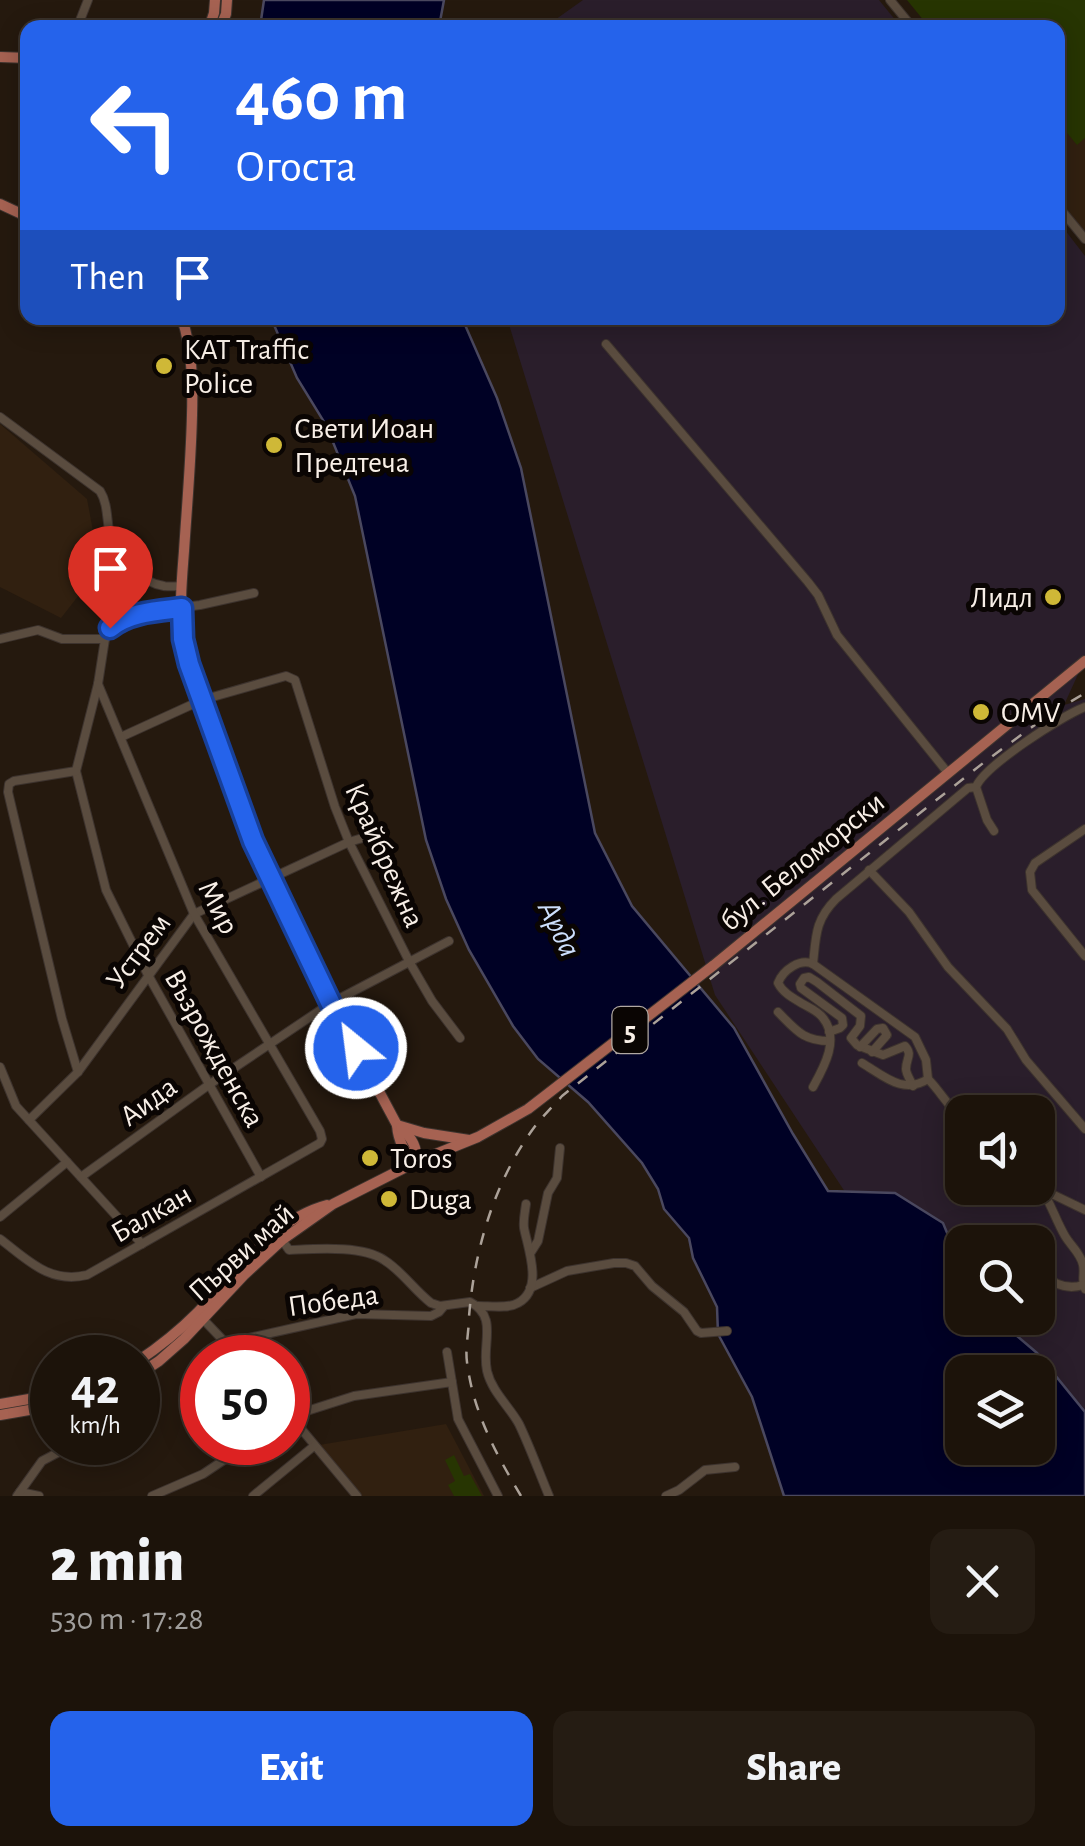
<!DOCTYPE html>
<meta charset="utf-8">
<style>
:root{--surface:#1c130a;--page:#251c13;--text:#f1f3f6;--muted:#a09e9c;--line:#3a322b;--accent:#2563eb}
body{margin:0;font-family:"Alegreya Sans",sans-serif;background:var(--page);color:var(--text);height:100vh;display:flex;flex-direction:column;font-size:38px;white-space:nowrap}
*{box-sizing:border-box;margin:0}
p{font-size:32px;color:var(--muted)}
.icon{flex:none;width:55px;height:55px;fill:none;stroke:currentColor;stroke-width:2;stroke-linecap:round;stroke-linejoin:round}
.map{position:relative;height:1496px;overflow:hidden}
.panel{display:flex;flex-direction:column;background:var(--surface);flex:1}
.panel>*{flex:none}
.top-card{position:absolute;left:20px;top:20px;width:1045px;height:305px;border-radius:20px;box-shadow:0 5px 25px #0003,0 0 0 2px var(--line);background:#2563eb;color:#fff;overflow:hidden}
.controls{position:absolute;left:945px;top:1095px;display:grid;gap:20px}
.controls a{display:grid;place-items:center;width:110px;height:110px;border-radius:20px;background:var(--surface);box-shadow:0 5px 25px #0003,0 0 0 2px var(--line);font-size:50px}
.speed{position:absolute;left:30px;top:1335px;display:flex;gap:20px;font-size:50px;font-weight:700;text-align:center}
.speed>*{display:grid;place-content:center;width:130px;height:130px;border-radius:50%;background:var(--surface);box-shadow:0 5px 25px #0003,0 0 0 2px var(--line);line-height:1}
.speed small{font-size:25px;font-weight:400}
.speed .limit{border:15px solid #d22;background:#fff;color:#111}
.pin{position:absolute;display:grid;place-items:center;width:85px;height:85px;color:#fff;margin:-102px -42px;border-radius:50% 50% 50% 0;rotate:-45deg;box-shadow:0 0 10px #0007}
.pin .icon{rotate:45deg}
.me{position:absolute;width:110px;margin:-55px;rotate:331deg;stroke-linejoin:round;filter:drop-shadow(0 0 8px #0008)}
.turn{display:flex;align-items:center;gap:35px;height:210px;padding:0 50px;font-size:45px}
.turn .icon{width:130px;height:130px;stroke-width:2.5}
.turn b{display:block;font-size:70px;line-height:85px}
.then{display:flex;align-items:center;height:95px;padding:0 50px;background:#0003;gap:20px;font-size:38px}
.round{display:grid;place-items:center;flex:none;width:105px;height:105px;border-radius:20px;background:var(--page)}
.summary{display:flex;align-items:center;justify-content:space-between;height:170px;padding:0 50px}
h1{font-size:60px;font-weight:800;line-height:75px}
.primary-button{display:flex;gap:20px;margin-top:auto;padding:20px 50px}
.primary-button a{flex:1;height:115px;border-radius:20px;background:var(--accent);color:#fff;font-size:40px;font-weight:800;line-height:115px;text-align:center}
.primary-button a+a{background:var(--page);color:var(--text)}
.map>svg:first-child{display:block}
</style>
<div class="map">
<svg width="1085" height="1496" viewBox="0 0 1085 1496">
<rect width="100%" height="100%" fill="#25190e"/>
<g fill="#2a1e2b" fill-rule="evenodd">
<polygon points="583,0 879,0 901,27 545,27"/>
<path d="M1058,221L1085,256V659L1064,705L1085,699V1496L1038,1448V1372H964L715,995L507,318H1058ZM962,1112H1038V1188H962ZM962,1242H1038V1318H962Z"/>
</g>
<g fill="#312010">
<polygon points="1085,114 1085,232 1058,198 1058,138"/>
<polygon points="0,424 87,499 93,531 104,563 61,618 0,587"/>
<polygon points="446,1424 484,1496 361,1496 319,1445"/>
</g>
<g fill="#273502">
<polygon points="907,0 1085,0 1085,138 1077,145 1058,122 1058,28 929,27"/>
<polygon points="454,1455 464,1476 470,1474 482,1496 454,1496 448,1485 455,1481 445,1460"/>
</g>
<g fill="#000125" stroke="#4a485f" stroke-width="2.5" fill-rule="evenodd">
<polygon points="264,0 444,0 439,27 260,27"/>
<path d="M271,318H462L497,398L521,468L595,833L632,906L734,1028L793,1134L828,1191L895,1193L943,1223L962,1269V1318H996L1037,1353L1085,1412V1496H784L752,1397L718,1334L717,1307L693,1258L689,1238L664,1209L658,1189L642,1163L588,1102L538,1059L513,1026L469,950L446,899L426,840L355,496L326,425L297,378ZM962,1372H1038V1448H962Z"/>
</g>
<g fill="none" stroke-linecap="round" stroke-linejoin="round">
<g stroke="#3d332e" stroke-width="10">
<g id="minor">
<polyline points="890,0 913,28"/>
<polyline points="77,28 88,0"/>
<polyline points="1058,206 1085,239"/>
<polyline points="606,344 808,582 818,595 837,635 948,773"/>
<path d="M0,417L100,491C109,505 106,523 111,539C117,559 142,583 164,586C166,587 179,586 181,586"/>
<polyline points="254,593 200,605 148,612 123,620 110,628 105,639 98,684 76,771 106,890 148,975 261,1177"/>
<polyline points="0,639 38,630 62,639 105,639"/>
<polyline points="121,737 202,700 286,676 295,680 335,807 349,842 410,963 432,1001 460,1038"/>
<polyline points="76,771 14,781 9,784 8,792 62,1019 78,1072"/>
<polyline points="976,787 987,820 994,831"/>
<polyline points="1085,829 1035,863 1030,872 1032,890 1085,956"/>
<polyline points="869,870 909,912 948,967 1007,1029 1026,1060 1085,1129"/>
<path d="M813,964C816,936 815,920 836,899L968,788L976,787C984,766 1062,716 1085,707"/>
<path d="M778,1012C796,1030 803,1041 830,1041"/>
<path d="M829,1032L840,1028L843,1025L842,1018L801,988L800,984L804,978L809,977L817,982L861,1016L860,1026L851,1038L857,1045L883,1055L905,1046C913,1055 906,1058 906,1069C906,1074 911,1081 913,1086"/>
<polyline points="860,1047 877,1029 883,1028 887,1035 872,1052"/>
<polyline points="0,1067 16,1106 142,1244"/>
<path d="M928,1079C941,1092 948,1107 962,1118"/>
<path d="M813,1087C824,1067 840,1039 823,1018C818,1011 810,1008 803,1004C793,998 783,993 778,983C783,970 800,958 813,964L915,1037L926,1060L928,1079C903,1095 884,1076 862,1063"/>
<polyline points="29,1120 78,1072 194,914 349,842 376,834"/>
<polyline points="81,1177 210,1084 331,1003 449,941"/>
<path d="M1038,1184C1050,1200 1055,1219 1065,1236C1071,1246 1081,1254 1083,1265C1085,1274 1081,1280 1085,1289"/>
<polyline points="1045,1194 1054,1195 1085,1210"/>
<polyline points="0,1217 67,1162"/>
<polyline points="984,1230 1008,1242"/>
<path d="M0,1239C28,1260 49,1284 87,1275L320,1143L322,1139L320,1131L194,914L98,684"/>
<path d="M282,1240L289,1250C315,1249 362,1245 384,1260C402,1271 414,1290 431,1303L440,1306L470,1302C499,1317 481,1344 487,1371C492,1392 509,1406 519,1424C530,1447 539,1472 549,1496"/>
<polyline points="531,1252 538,1241 548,1193 557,1178 560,1148"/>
<path d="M1038,1270C1050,1282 1065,1291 1083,1285"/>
<polyline points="530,1288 567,1271 614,1263 626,1263 635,1266 652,1286 684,1312 697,1331 701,1333 727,1331"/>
<path d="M478,1306C490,1306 508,1309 518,1303C544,1289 528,1249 524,1228C523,1220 525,1212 526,1204"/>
<polyline points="200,1316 240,1358"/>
<polyline points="226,1343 356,1314 431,1316 439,1312 444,1306"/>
<polyline points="447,1352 458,1419 498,1496"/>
<polyline points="288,1413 357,1496"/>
<polyline points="288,1417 354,1396 452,1382"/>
<polyline points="20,1492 39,1496"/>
<polyline points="17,1496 42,1461 78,1442"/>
<polyline points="152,1496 203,1474 251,1442"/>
<polyline points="253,1496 314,1446"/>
<polyline points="666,1496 679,1490 705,1470 735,1467"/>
</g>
</g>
<g stroke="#3d332e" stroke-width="12">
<g id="major">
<polyline points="209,28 214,13 215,0"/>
<polyline points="220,28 226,14 227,0"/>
<polyline points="0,57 28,58"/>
<polyline points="0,204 28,217"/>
<path d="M182,318C192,350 193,381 192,415C191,460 187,505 184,551C182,578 179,606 183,634C187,670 204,707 216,742C263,876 330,1000 397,1125C398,1140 403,1152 416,1162"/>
<polyline points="397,1125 424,1133 469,1140"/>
<path d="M401,1128C412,1138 418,1148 416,1162"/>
<path d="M138,1361C159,1347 179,1331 198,1312C235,1274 273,1219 327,1205"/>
<polyline points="138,1375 159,1361 184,1339 244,1275 282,1240 333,1204 416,1162 478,1137 528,1109 714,965 1085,661"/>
<polyline points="0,1404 52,1395"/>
<polyline points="0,1415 52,1406"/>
</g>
</g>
<use href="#minor" stroke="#5a4c3f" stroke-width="8"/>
<use href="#major" stroke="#a66252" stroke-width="10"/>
<path stroke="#aca299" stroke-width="2.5" stroke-dasharray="12 12" stroke-linecap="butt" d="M521,1496C496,1454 473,1412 467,1362C465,1348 469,1331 469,1317C474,1250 495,1179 536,1125C544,1115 553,1106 562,1096L987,760L1047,716L1085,693"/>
</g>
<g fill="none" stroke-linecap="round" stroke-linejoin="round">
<g stroke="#184099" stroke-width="25">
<path id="route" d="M110,628C129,612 158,611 182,608L183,639L189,664L253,841L331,1004L356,1048"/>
</g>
<use href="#route" stroke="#2563eb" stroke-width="18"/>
</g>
<g fill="#cfb837" stroke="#0a0503" stroke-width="4">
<circle cx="164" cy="366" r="10"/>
<circle cx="274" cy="445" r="10"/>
<circle cx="1053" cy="597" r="10"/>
<circle cx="981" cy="712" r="10"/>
<circle cx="370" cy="1158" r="10"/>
<circle cx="389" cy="1199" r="10"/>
</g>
<g text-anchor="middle" stroke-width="10" stroke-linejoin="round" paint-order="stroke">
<rect fill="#0a0503" stroke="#b1a9a3" stroke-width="2.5" x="612.5" y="1007" width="35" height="46" rx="8"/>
<g font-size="28" font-weight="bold" fill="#f8efe7">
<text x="630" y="1040">5</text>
</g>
<g font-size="30" fill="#f8efe7" stroke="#0a0503" text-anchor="start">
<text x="184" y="359">KAT Traffic<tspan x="184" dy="34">Police</tspan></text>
<text x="294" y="438">Свети Иоан<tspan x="294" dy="34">Предтеча</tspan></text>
<text x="1033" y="607" text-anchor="end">Лидл</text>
<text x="1001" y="722">OMV</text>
<text x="390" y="1168">Toros</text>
<text x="409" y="1209">Duga</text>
</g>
<g font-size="30" fill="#f8efe7" stroke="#0a0503">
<text transform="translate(385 855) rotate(66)" y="10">Крайбрежна</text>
<text transform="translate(802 861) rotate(-39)" y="10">бул. Беломорски</text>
<text transform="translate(219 907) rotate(63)" y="10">Мир</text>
<text transform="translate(138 951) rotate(-53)" y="10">Устрем</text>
<text transform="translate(215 1048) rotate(61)" y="10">Възрожденска</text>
<text transform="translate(148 1101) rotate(-36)" y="10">Аида</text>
<text transform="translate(151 1213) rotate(-30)" y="10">Балкан</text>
<text transform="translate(241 1252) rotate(-42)" y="10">Първи май</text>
<text transform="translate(333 1300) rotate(-8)" y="10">Победа</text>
</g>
<g font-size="32" font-style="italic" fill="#cddffc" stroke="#0a0503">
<text transform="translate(560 928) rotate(64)" y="11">Арда</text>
</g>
</g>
</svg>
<div class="controls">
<a><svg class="icon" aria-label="sound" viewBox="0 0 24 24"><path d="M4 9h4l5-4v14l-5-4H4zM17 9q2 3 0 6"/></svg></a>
<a><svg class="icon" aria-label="search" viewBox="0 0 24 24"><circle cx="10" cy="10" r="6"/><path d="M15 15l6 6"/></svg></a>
<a><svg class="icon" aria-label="layers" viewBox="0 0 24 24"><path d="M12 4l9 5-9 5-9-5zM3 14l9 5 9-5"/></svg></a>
</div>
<div class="speed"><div>42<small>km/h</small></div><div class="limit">50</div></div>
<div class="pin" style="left:110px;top:628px;background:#d93025"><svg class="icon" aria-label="arrive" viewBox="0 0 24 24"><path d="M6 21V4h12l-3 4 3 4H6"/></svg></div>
<svg class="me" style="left:356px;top:1048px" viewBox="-20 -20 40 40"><circle r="17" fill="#2563eb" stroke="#fff" stroke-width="3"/><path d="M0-11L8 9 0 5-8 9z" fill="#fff"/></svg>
<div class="top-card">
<div class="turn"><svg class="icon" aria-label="left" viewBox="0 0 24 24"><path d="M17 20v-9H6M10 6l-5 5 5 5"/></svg><div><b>460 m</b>Огоста</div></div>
<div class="then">Then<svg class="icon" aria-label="arrive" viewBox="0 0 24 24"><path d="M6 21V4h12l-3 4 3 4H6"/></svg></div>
</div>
</div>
<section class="panel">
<div class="summary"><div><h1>2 min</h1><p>530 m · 17:28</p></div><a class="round"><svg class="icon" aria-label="close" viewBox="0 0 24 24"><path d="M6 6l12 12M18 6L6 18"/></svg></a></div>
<div class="primary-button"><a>Exit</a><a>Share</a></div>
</section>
